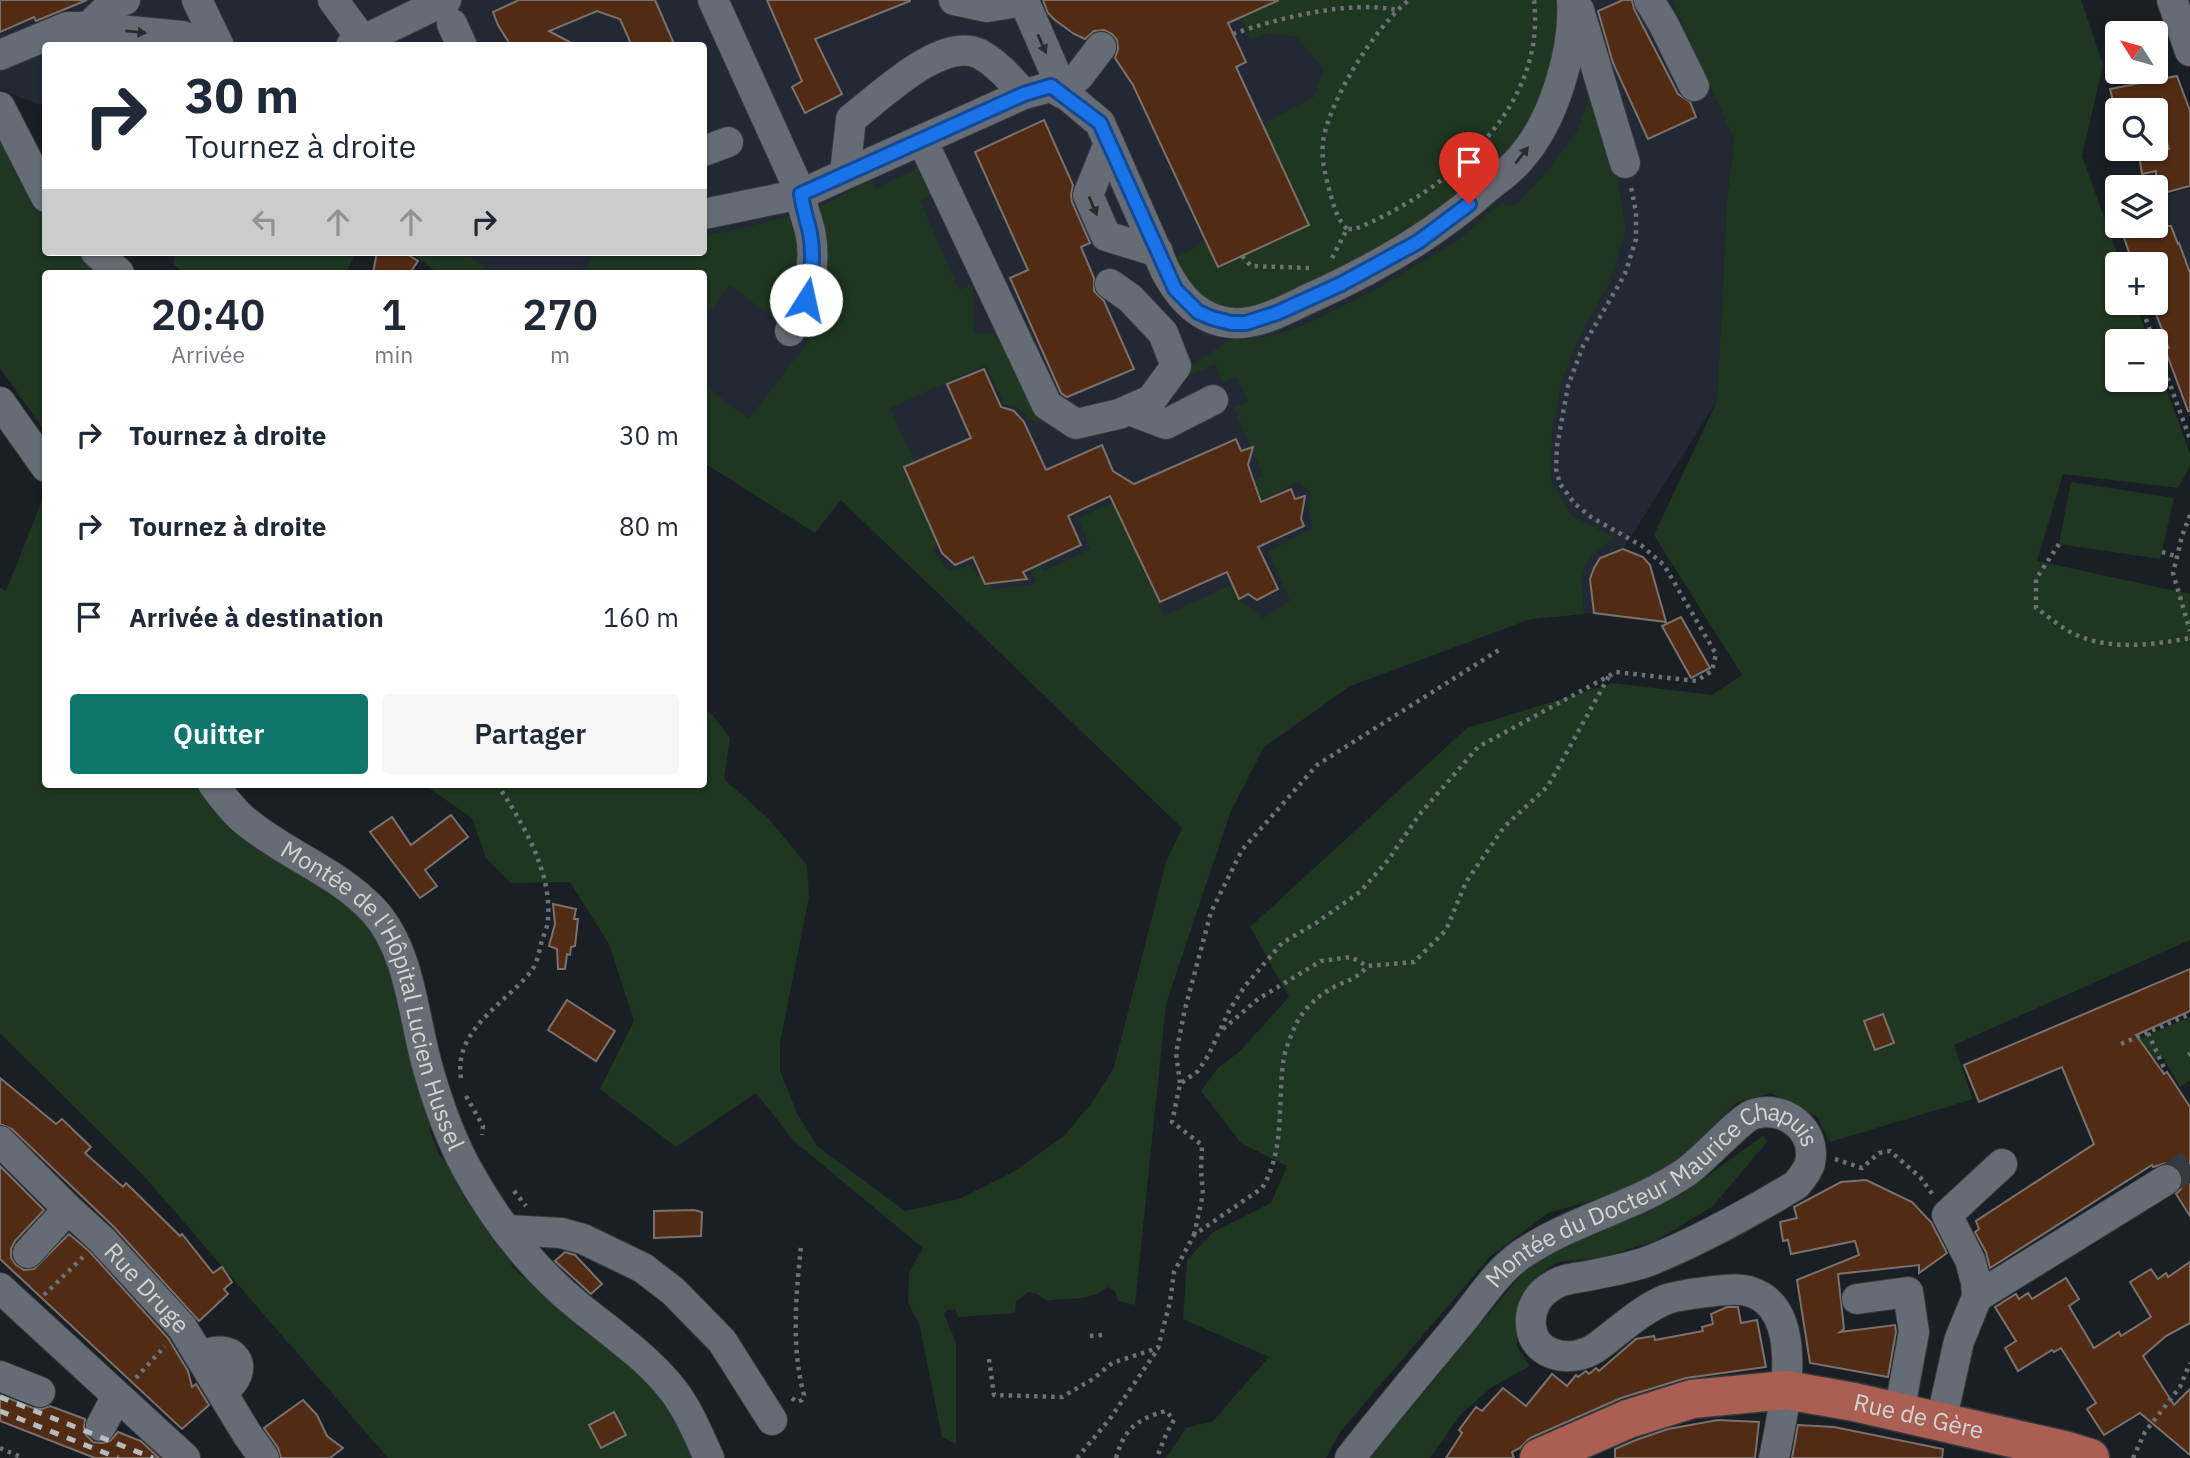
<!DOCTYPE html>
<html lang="fr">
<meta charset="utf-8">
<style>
:root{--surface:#fff;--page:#f6f6f7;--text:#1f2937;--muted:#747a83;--accent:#0f766e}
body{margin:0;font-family:"IBM Plex Sans",sans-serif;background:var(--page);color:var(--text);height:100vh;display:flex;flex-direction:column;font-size:26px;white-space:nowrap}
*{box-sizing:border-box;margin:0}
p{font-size:23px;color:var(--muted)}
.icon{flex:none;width:38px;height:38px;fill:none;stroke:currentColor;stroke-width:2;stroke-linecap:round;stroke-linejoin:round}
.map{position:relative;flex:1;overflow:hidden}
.drawer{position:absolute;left:42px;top:270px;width:665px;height:518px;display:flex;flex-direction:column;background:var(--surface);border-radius:7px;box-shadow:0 2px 5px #0004}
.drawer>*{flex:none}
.top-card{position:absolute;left:42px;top:42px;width:665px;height:214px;border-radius:7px;box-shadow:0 2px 5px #0004;background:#fff;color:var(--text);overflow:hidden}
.needle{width:46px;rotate:307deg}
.controls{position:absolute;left:2105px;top:21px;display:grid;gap:14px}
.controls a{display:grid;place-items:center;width:63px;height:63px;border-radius:7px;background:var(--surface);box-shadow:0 2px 5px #0004;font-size:35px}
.pin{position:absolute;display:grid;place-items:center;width:60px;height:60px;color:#fff;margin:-72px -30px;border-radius:50% 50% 50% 0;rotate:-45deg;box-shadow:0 0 7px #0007}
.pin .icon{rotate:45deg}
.me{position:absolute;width:77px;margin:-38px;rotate:10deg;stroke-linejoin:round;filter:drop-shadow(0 0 5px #0008)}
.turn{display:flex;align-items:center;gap:24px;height:147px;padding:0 28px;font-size:32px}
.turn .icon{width:91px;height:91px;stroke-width:2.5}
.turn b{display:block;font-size:49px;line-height:60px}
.lanes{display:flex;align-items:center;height:66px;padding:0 28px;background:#0003;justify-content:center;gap:35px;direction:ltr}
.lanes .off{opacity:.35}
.eta{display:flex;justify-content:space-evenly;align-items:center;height:119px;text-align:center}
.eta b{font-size:42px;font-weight:600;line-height:49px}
.primary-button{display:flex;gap:14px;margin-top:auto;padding:14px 28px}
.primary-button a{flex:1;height:80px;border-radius:7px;background:var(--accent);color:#fff;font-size:28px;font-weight:600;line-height:80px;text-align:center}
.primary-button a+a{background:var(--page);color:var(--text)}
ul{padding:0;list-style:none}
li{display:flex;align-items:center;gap:21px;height:91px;padding:0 28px}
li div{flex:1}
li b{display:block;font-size:26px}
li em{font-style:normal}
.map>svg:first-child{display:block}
</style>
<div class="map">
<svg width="2190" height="1458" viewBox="0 0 2190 1458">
<rect width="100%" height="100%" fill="#1a1f26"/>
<g fill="#222935">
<polygon points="0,0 1672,0 1734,140 1727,199 1717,401 1623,549 1601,558 1594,567 1590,579 1593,613 1531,619 1350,686 1264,747 1230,813 1215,859 840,499 704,420 704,273 493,273 464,252 704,252 704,46 46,46 45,102 39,105 0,89"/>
<polygon points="2190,188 2190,416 2148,303 2156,303 2156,264 2134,264 2120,226 2156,226 2156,198"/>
</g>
<g fill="#1f3621">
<polygon points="1279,0 1559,0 1553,56 1540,105 1507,153 1458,197 1400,238 1252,313 1205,304 1173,259 1206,242 1218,267 1309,224 1263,124 1314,97 1324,69 1296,37 1267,33 1250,40 1241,17"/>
<polygon points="1672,0 2081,0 2103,65 2082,156 2121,264 2118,264 2118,303 2135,303 2149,341 2118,341 2118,380 2156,380 2156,361 2190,454 2190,466 2178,488 2063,474 2037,561 2190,594 2190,940 1954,1045 1973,1099 1830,1142 1817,1117 1771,1093 1737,1102 1700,1141 1661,1175 1619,1193 1548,1213 1490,1257 1340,1432 1326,1458 1166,1458 1186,1428 1213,1421 1269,1357 1183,1319 1187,1260 1213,1232 1271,1203 1287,1166 1241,1143 1201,1091 1218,1068 1239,1052 1289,997 1250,927 1467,728 1614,683 1712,695 1742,675 1654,535 1717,401 1727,199 1734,140"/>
<path d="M1590,95L1616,169L1626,231L1609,284L1580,336L1562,379L1552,433L1551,481L1573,517L1615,538C1577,563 1581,572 1584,614L1531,619L1350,686L1264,747L1230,813L1166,1004L1135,1305L1118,1301L1115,1291L1107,1287C1093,1302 1066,1297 1047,1301L1037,1294L1028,1292L1016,1302L1015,1313L958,1317L955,1309L947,1310L944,1314L956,1343V1444L942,1437L919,1323L908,1303L909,1272L923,1248L794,1141L756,1093L676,1147L600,1089L634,1021L609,944L570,882L511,883L486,858L472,818L423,784H704V711L710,712L730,738L724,779L768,818L807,865L809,897L780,1043V1071L797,1113L817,1146L905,1211L959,1199L1013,1172L1064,1136L1094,1100L1114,1067L1166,862L1182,828L841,500L815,533L704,463V385L749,419L807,343L805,331L812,210L871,180L876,188L930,163L941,190L920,201L959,290L973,284L974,333H994L1011,352L1044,417L1037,425L1018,408L1004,404L986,365L890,408L915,462L904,468L939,546L932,548L949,571L970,566L993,589L1030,585L1036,581L1027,565L1038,559L1044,571L1091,549L1078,519L1113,502L1164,616L1233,584L1239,599L1263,618L1290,601L1268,551L1312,528L1308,511L1311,493L1299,481L1246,508L1241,489L1263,475L1234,408L1248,401L1237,377L1224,383L1215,364L1186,378L1183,371L1239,334L1247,340L1274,335L1305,324L1365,295L1457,241L1501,203L1514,207L1551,167L1577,131Z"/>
<polygon points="0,112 45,199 46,252 87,252 109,273 46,273 45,431 0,368"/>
<path d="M790,216C804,262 803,274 781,316L772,317L730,285L704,319V273H584L595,252H704V235L726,232Z"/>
<polygon points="175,252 356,252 346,273 184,273 173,264"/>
<polygon points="410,252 464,252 493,273 433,273 434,270"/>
<polygon points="2071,482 2174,498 2160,559 2059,544"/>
<path d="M45,493L46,784H196L207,801L353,909C359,916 366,922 371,929C402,979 413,1054 427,1111L430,1131L439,1154L465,1186L510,1257L512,1267L601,1344L634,1369L674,1412L693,1458H388L144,1176L0,1033V588L6,591Z"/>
<polygon points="2190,1017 2190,1080 2180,1087 2162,1056 2125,1071 2116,1049"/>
<polygon points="1763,1136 1768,1141 1712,1207 1655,1241 1600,1258 1557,1262 1535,1278 1524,1292 1517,1313 1517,1346 1530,1366 1492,1387 1461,1414 1430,1458 1370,1458 1534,1259 1681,1195"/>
</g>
<g fill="#512b14" stroke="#7b716c" stroke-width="2">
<polygon points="0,0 87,0 36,21 34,17 0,32"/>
<polygon points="519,0 655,0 675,46 632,46 620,19 597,11 549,31 577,46 511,46 498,25 493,12"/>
<polygon points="767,0 910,0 910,1 815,39 842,94 805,113 792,87 802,81"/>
<polygon points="1043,0 1279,0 1228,23 1246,62 1236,67 1309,225 1218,267 1133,85 1115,58 1118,49 1117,40 1112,34 1104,30 1094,31 1085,39 1074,34 1055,20 1048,13"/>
<polygon points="1623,0 1632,0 1634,9 1678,94 1690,102 1696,117 1648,139 1613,63 1598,11"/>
<polygon points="2177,76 2190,111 2190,186 2156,195 2156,171 2142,174 2139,155 2169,149 2155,103 2118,110 2116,112 2110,89"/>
<polygon points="1044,120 1073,185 1071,195 1072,202 1090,243 1081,247 1094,278 1094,291 1104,301 1134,369 1067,397 1061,393 1010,278 1028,270 975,152"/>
<polygon points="2120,226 2171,226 2178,244 2179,243 2190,273 2190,411 2188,411 2165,349 2169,348 2152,303 2156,303 2156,264 2133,264"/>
<polygon points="377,252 404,252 418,261 410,273 373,273"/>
<polygon points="984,369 1001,407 1014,411 1024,422 1046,470 1102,445 1113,471 1134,484 1236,439 1241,451 1253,447 1248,465 1261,502 1291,489 1295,499 1305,496 1301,519 1304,526 1258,547 1278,589 1257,600 1248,594 1239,599 1227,572 1160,602 1110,496 1068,516 1081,545 1023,572 1027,579 985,584 973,557 955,565 942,553 904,467 971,438 947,384"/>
<polygon points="1623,549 1643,557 1650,565 1666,622 1594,613 1590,579 1594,568 1600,558"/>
<polygon points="1681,617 1710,668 1691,678 1662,626"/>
<polygon points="451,815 468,837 425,870 437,886 420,898 370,832 392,817 411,845"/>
<polygon points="553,904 576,909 574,919 578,919 575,946 571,947 570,955 567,954 565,969 558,969 557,949 549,946 555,924"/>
<polygon points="2190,969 2190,1011 2136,1035 2164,1074 2167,1072 2190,1107 2190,1216 2176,1194 2181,1189 2183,1180 2180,1170 2175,1165 2166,1163 2153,1167 2152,1165 1990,1268 1986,1252 1975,1232 1979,1229 1976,1221 2094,1144 2062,1067 1979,1102 1964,1065"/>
<polygon points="567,1000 615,1031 596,1061 548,1030"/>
<polygon points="1883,1014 1894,1043 1875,1050 1864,1021"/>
<polygon points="0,1078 56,1124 62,1119 91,1147 85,1153 123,1187 126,1183 180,1236 182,1234 213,1273 222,1267 232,1282 224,1289 228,1294 199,1321 114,1227 12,1129 0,1124"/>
<polygon points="0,1166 44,1210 15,1241 11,1249 11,1258 16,1265 24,1270 34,1269 69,1234 89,1251 168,1338 188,1371 192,1387 196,1384 209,1405 182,1429 0,1259"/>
<polygon points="1866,1180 1912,1202 1931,1222 1947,1253 1919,1273 1919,1265 1838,1274 1844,1329 1840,1332 1895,1325 1896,1332 1888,1377 1810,1363 1797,1280 1859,1255 1855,1241 1791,1254 1788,1240 1783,1241 1780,1222 1797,1218 1794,1207 1841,1182"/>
<polygon points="694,1210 702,1212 701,1236 654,1238 654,1211"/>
<polygon points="565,1252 575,1255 602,1284 591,1294 555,1261"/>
<polygon points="2190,1262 2190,1323 2166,1336 2143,1356 2174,1405 2190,1389 2190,1455 2140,1413 2104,1435 2087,1409 2096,1403 2061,1348 2054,1352 2052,1350 2018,1371 2005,1348 2016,1341 1995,1307 2016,1294 2019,1299 2028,1293 2032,1299 2066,1278 2079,1299 2069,1306 2094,1348 2119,1332 2121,1336 2151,1317 2130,1282 2151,1269 2158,1279 2166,1273 2168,1277"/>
<polygon points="1727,1307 1738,1307 1741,1323 1757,1320 1766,1367 1686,1378 1621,1398 1530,1438 1520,1448 1512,1452 1514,1458 1446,1458 1462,1433 1459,1430 1476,1407 1482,1411 1503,1388 1526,1406 1552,1374 1567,1386 1576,1375 1578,1377 1586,1371 1589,1374 1596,1368 1599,1371 1636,1339 1654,1336 1655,1340 1703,1331 1702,1327 1713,1324 1711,1314"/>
<polygon points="0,1395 33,1408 42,1409 50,1406 85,1419 84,1427 86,1435 93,1442 102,1443 110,1441 118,1432 141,1441 159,1458 95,1458 0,1421"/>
<polygon points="303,1400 317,1415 327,1436 343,1448 330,1458 281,1458 278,1448 264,1428"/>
<polygon points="614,1412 626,1435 601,1448 589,1425"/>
<polygon points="1718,1420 1759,1422 1755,1458 1615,1458 1615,1449 1636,1440 1668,1429"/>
<polygon points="1798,1425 1834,1427 1943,1449 1942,1458 1792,1458"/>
</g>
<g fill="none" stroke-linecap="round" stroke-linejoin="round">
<polyline stroke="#353a41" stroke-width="30" stroke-dasharray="30 15" stroke-linecap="butt" points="2166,1180 2190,1165"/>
<g stroke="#363a3f" stroke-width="32">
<g id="minor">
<polyline points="197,0 219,46"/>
<polyline points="333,0 367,46"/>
<path d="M713,0L801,194C802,208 807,219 810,231C818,268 806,299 790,331"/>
<polyline points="954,0 987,7 1024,1 1054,70 1060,92 1079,76 1101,47"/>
<polyline points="1649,0 1664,25 1694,86"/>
<polyline points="2172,0 2190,51"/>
<polyline points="1579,10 1625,163"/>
<polyline points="452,24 462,46"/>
<polyline points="88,27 109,7 125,0"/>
<polyline points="351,46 446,0"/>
<polyline points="0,55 67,27 88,27 182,36 211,46"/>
<polyline points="0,107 46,197"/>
<polyline points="922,140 1047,405 1076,424 1119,414 1151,400 1176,366 1163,333 1130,298 1110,284"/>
<polyline points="1109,143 1088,195 1106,236 1158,252"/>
<polyline points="704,151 728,142"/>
<path d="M845,173L851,119C880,97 942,35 980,54C998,64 1010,79 1024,94"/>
<path d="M704,214L801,194L1024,94L1051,87L1069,97L1100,123L1165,270C1179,297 1199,321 1233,323C1258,325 1285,310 1308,299C1373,270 1435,235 1488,187C1499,178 1511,170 1520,159C1554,121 1575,50 1572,0"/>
<polyline points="96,252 119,273"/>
<polyline points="0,402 46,467"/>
<polyline points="1129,410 1166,424 1213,400"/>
<path id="s1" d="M213,784C222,796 232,810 244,820C284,854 338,872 374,911C410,951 413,1015 427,1065C437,1101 449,1136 467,1169C495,1220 531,1267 576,1304C607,1330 642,1353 668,1384C687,1406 697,1432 709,1458"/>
<path id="s2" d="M0,1141L68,1209L101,1239L182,1327L247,1434L264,1458"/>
<polyline points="506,1230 561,1233 583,1239 643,1268 673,1291 722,1341 772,1420"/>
<polyline points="28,1253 68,1209"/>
<polyline points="0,1288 185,1458"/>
<polyline points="1977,1297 2166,1180"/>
<polyline points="1857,1299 1908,1292 1914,1332 1899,1413"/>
<path d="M200,1357C232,1339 255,1368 222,1392"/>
<polyline points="0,1376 40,1392"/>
<polyline points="1941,1422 1959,1341 1977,1297 1976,1282 1970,1260 1947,1215 2002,1164"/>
<polyline points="101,1426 117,1396"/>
<path id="s3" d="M1350,1458C1386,1412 1424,1367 1461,1322C1480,1299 1499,1268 1525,1252C1575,1219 1637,1206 1686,1172C1704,1160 1740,1118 1754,1114C1785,1105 1817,1130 1810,1163C1808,1171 1801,1179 1796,1185C1751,1212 1703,1239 1654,1259C1633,1268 1610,1271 1587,1276C1576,1278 1561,1279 1552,1286C1538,1294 1529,1309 1531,1326C1533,1354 1565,1362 1588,1352C1596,1349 1603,1342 1610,1337C1628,1323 1645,1308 1667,1299C1683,1294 1698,1293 1714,1291C1727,1290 1739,1288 1751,1292C1809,1311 1782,1416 1774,1458"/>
</g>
</g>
<g stroke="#363a3f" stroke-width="41">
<g id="major">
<path id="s4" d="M1539,1458L1628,1419L1692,1399L1786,1390L1854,1402L2064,1450L2090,1458"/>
</g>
</g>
<g stroke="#6c7176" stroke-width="4.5" stroke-dasharray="3.5 5" stroke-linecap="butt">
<path d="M1233,34C1277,18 1351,0 1396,10"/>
<path d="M1347,229C1337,218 1335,210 1331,196C1326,178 1321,161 1323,142C1329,100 1375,27 1409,0"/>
<polyline points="1242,256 1251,266 1309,268"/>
<path d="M1332,258L1347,229H1355C1446,192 1547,109 1534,0"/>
<polyline points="2140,303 2154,341"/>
<polyline points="2156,346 2190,439"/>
<polyline points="2190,515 2182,536 2173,573 2190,631"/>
<path d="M2059,544L2036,579V608C2048,616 2059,626 2072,633C2109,651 2151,645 2190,638"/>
<polyline points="2162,552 2176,556"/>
<polyline points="1223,1029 1258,999 1321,961 1351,957 1367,966 1414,962 1446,930 1466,882 1504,827 1548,786 1609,676"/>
<polyline points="2148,1033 2165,1070 2162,1072"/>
<polyline points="2121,1044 2190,1014"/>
<polyline points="2188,1055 2190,1054"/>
<path d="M461,1078C453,1029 507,1003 532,970C537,963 539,952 541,944C543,936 548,927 548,919C552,871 522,822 497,784"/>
<polyline points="1180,1083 1176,1053 1185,1009 1211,912 1242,850 1317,765 1502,648"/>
<polyline points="466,1096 483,1126 482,1135"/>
<polyline points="1835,1159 1862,1168 1879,1153 1890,1151 1920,1177 1933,1195"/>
<polyline points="514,1191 526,1206"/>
<polyline points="1194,1235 1203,1194 1201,1170 1202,1145 1172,1122 1180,1084 1198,1071 1208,1056 1230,1009 1245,986 1282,943 1316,923 1360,892 1389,859 1419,815 1478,747 1616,672 1696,681 1712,671 1716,654 1664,565 1642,546 1591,517 1575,504 1560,484 1556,469 1557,446 1568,386 1583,346 1625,274 1636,239 1636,212 1631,187"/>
<polyline points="44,1295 83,1257"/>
<polyline points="1090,1336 1102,1335"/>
<path d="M989,1359L994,1395L1062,1397L1093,1379L1112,1363L1158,1348L1170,1302L1174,1272L1194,1235L1262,1188C1286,1150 1277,1099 1284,1057C1286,1047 1291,1036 1295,1026C1303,1010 1316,997 1332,988C1345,981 1358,979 1367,966"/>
<polyline points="136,1378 165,1346"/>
<path d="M792,1398L797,1402L802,1400L804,1395C791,1348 796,1294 801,1246"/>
<polyline points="0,1448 23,1458"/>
<polyline points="1077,1458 1109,1420 1158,1349"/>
<path d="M1116,1458C1124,1429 1137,1419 1166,1411L1174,1420C1166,1433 1162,1444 1157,1458"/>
<polyline points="2133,1458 2145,1432 2180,1387 2190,1363"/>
</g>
<use href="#minor" stroke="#666c74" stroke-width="30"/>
<use href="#major" stroke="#aa5f52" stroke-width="38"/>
<g stroke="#b6bbbf" stroke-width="5" stroke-dasharray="9 9" stroke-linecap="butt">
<polyline points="0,1397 153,1458"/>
<polyline points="0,1411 118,1458"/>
</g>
</g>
<defs><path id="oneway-solid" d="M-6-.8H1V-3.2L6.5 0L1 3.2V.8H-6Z" transform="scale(1.75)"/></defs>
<g fill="#282c30">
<use href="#oneway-solid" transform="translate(136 32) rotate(6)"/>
<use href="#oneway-solid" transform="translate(1042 44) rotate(66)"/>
<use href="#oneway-solid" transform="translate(1522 155) rotate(-52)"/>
<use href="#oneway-solid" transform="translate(1093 206) rotate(67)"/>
</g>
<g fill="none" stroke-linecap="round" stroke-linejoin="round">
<g stroke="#114b97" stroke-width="18">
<path id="route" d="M806,300C812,278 814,256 810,233C807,220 803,208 801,194L1024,94L1051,86L1100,123L1175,289L1198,312L1212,318L1231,323H1246L1277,313L1341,284L1418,242L1469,204"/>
</g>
<use href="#route" stroke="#1a73e8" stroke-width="12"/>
</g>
<g text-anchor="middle" stroke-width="7" stroke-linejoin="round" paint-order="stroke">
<g font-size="24" fill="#d0d4d8" stroke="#07090c">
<text dy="8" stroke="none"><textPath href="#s1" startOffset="278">Montée de l'Hôpital Lucien Hussel</textPath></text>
<text dy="8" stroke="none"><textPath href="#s3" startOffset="418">Montée du Docteur Maurice Chapuis</textPath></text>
<text dy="8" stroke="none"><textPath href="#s2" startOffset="208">Rue Druge</textPath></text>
<text dy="8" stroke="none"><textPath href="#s4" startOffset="394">Rue de Gère</textPath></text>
</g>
</g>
</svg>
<div class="controls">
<a><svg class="needle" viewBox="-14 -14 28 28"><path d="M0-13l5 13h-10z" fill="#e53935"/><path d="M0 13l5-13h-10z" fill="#747a83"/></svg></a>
<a><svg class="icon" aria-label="search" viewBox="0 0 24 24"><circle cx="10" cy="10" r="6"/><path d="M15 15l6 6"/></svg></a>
<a><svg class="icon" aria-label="layers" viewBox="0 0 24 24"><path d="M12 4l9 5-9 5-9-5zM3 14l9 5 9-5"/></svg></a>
<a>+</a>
<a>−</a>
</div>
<div class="pin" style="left:1469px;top:204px;background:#d93025"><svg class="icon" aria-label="arrive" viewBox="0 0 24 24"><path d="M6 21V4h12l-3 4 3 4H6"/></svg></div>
<svg class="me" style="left:806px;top:300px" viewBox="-20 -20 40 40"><circle r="19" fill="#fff"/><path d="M0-13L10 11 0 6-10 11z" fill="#1a73e8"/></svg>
<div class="top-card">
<div class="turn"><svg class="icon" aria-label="right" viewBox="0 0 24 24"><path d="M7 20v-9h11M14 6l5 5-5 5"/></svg><div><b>30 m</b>Tournez à droite</div></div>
<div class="lanes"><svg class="icon off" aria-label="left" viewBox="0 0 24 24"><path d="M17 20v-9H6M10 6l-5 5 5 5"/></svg><svg class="icon off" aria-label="ahead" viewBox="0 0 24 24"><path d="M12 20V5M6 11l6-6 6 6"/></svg><svg class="icon off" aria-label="ahead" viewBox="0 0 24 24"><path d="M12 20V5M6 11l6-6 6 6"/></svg><svg class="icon" aria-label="right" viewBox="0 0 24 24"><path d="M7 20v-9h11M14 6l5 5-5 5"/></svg></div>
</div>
<section class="drawer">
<div class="eta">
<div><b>20:40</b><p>Arrivée</p></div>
<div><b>1</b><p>min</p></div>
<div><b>270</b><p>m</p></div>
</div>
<ul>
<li><svg class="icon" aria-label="right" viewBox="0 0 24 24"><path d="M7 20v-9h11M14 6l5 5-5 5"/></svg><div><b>Tournez à droite</b></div><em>30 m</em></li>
<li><svg class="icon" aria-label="right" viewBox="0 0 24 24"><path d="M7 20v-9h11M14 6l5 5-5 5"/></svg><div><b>Tournez à droite</b></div><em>80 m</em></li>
<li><svg class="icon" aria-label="arrive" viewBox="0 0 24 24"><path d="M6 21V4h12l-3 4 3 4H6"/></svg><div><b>Arrivée à destination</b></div><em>160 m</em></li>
</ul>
<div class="primary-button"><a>Quitter</a><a>Partager</a></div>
</section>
</div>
